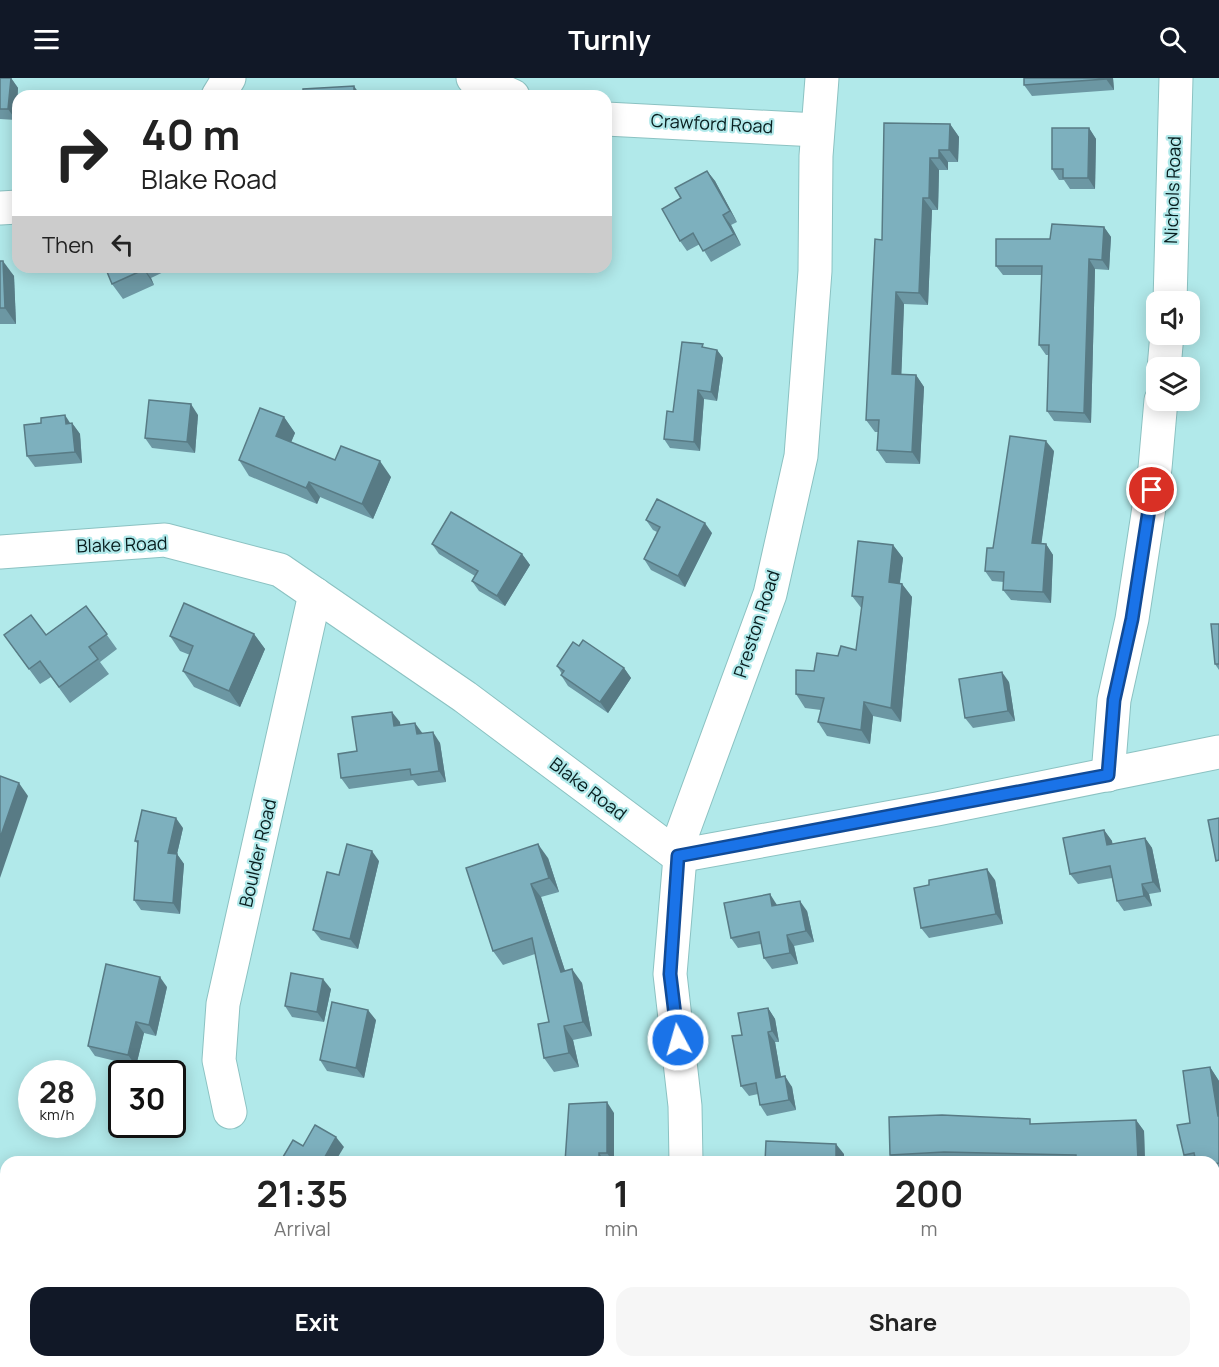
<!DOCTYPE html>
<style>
:root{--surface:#fff;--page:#f6f6f6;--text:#222;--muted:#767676;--accent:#111827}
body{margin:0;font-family:Manrope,sans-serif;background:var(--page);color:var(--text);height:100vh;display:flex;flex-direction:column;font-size:22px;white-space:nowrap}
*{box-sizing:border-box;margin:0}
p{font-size:20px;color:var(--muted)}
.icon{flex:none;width:33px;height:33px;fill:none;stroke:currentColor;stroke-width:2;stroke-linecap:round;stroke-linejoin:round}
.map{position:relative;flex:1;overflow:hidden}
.sheet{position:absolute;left:0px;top:1078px;width:1220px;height:212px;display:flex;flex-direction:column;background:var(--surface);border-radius:18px 18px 0 0;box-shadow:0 3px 15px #0003}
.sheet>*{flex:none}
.guide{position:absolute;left:12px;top:12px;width:600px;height:183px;border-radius:18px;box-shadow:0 3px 15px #0003;background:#fff;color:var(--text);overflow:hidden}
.controls{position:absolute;left:1146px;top:213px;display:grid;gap:12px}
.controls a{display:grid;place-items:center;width:54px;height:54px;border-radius:12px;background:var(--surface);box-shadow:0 3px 15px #0003;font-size:30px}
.speed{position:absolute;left:18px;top:982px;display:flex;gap:12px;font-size:30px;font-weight:700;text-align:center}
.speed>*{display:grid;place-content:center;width:78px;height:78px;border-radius:50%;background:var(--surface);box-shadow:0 3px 15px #0003;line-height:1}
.speed small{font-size:15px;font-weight:400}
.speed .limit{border:3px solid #111;border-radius:9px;background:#fff;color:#111}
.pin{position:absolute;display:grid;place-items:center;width:51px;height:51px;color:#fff;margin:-26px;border:3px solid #fff;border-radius:50%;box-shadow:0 2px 6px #0007}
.me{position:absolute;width:66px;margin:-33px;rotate:354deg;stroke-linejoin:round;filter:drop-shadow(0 0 4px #0008)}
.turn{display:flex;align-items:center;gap:21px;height:126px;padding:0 30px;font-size:27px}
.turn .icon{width:78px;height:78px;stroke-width:2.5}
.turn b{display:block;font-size:42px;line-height:51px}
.then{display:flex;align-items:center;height:57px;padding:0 30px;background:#0003;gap:12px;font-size:22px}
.eta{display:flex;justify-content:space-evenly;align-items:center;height:102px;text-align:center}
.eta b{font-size:36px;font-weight:700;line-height:42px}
.button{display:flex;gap:12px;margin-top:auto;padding:12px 30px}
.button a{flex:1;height:69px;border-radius:18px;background:var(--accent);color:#fff;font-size:24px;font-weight:700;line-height:69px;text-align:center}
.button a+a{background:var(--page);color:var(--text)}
header{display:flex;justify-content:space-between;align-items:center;height:78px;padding:0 30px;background:var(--accent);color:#fff;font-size:27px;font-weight:700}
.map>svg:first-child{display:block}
</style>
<header><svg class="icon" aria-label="menu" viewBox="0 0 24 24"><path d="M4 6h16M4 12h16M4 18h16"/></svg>Turnly<svg class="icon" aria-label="search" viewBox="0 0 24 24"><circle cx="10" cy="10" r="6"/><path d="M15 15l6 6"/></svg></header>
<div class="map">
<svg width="1219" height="1289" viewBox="0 0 1219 1289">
<rect width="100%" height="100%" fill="#b1e9ea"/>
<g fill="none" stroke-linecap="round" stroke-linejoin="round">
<g stroke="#8bc2c2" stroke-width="35">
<g id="minor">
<polyline points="473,0 513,18"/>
<polyline points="218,18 229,0"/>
<polyline points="606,41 817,52"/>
<polyline points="0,130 18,129"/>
<polyline points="1170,224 1176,0"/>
<polyline points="1164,290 1167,256"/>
<polyline points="0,474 165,462 280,492 465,619 678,778 937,731 1219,674"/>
<polyline points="1108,697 1114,622 1132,541 1155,390 1161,322"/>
<polyline points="230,1034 219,982 223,926 315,516"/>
<polyline points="686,1084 685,1028 670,896 682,756 770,516 801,378 815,193 816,78 822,0"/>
<polyline points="1214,1182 1219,1182"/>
<polyline points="638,1289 641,1284"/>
</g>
</g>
<use href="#minor" stroke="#fff" stroke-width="33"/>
</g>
<g fill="#6c97a3">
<polygon points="0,0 11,0 18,10 16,42 0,41"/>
<polygon points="1024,0 1113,0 1114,12 1032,18 1024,7"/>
<polygon points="950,46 959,59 958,84 948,84 948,92 939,92 938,132 932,132 928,227 904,226 901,296 916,297 924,309 920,386 886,385 877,372 878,354 875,354 866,342 882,162"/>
<polygon points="1089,50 1096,61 1095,111 1070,111 1064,102 1059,102 1052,91"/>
<polygon points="707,93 715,103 737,144 731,147 741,167 711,184 700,166 687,173 680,163 681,120"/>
<polygon points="1104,149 1111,159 1109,192 1095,191 1091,345 1054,343 1047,333 1049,277 1046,277 1039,267 1042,197 1003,197 996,188 1050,161"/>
<polygon points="0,183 14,198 16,246 0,246"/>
<polygon points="105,189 174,189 151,200 154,207 123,221 112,206"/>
<polygon points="705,270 717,272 723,280 717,323 704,321 700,373 670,370 664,361 673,334"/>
<polygon points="198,337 195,375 152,370 145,360"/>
<polygon points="284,339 295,355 291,364 335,382 391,399 373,441 320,419 317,426 249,398 239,382"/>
<polygon points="70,345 72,345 80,356 82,385 35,389 27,378"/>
<polygon points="1054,373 1041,466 1046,466 1053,477 1051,525 1011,522 1003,512 1004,504 992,503 985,493 993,470"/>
<polygon points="646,442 712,455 685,509 651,492 644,481 657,454 653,452"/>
<polygon points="432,466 522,476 530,487 505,528 479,513 472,503 475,498 439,476"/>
<polygon points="893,467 903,480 900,505 902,506 912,519 901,644 873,638 870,666 827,658 818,644 821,632 805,630 796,616 814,593 838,578 856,572 862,531 852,518"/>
<polygon points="86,528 117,571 100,584 109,596 70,625 51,599 40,606 4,557 46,557"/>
<polygon points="1219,546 1219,592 1215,586"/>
<polygon points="254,556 265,571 240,629 194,609 183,593 190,577 180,573 170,558"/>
<polygon points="579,568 624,590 631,600 608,635 568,608 561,597 562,596 557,588"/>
<polygon points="1009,604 1015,643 973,650 965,640"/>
<polygon points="400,644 400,647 423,656 440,665 446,704 418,708 413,702 349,711 341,700 357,673"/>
<polygon points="183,750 177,776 184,786 180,836 141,832 134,822 138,766 135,763"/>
<polygon points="1104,752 1112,763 1112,766 1145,760 1152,770 1161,814 1149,816 1152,828 1124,833 1117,823 1112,800 1078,806 1070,796"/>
<polygon points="548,780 559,814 541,819 565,893 582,905 592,958 573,962 579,989 554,994 544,980 549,944 535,876 503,887 493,873 466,790"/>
<polygon points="379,783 358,871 321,862 313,852 339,797"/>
<polygon points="995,802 1003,846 929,860 921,850"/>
<polygon points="777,827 807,833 814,864 794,868 798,886 772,891 764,880 761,866 738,870 731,860"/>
<polygon points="167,909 156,958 144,955 136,988 95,978 88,968"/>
<polygon points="331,911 324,944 292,939 285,928"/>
<polygon points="768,930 775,941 779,964 775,964 781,999 792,1009 796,1032 767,1038 760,1027 758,1016 749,1018 741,1008 742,957"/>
<polygon points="376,942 364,1000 327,993 320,982"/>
<polygon points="1210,989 1219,1003 1219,1103 1214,1104 1214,1084 1189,1084 1184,1077 1190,1045"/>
<polygon points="614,1035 614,1084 565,1084"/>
<polygon points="1136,1042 1144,1053 1145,1084 895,1084 890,1077 1034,1046"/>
<polygon points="720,1284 826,1284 826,1285 804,1289 720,1289"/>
<polygon points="860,1284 1056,1284 1056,1289 863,1289"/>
</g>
<g fill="#587b85">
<polygon points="11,0 18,10 16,42 8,31"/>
<polygon points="1106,0 1113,0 1114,12 1106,1"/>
<polygon points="354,8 361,18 354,18"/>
<polygon points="950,46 959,59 958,84 949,72"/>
<polygon points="1089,50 1096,61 1095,111 1088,100"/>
<polygon points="939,72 948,84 948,92 939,80"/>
<polygon points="930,80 939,92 938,132 929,120"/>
<polygon points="707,93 715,103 737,144 730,133"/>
<polygon points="923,120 932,132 928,227 919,215"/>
<polygon points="723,137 731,147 741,167 734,156"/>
<polygon points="1104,149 1111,159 1109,192 1102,182"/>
<polygon points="1089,181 1095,191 1091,345 1084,335"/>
<polygon points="3,183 14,198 16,246 5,230"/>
<polygon points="142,189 143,189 151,200 154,207"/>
<polygon points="896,214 904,226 901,308 892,296"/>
<polygon points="717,272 723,280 717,323 711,314"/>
<polygon points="916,297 924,309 920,386 912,374"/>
<polygon points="698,312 704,321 700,373 694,364"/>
<polygon points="191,326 198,337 195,375 187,364"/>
<polygon points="65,337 72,348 66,346"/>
<polygon points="284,339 295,355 287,374 276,358"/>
<polygon points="72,345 80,356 82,385 75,374"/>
<polygon points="1046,363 1054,373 1040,476 1032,465"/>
<polygon points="380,383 391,399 373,441 362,426"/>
<polygon points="309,404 320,419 317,426 306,410"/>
<polygon points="705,445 712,455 685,509 678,498"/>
<polygon points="1046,466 1053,477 1051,525 1043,514"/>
<polygon points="893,467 903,480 898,518 889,504"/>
<polygon points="522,476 530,487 505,528 497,518"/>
<polygon points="902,506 912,519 901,644 891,630"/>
<polygon points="254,556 265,571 240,629 229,613"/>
<polygon points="624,590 631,600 608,635 600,624"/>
<polygon points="1002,594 1009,604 1015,643 1008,633"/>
<polygon points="864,624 873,638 870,666 861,652"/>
<polygon points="392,634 400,644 402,658 394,648"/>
<polygon points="415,645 423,656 417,656"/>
<polygon points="433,654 440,665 446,704 439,693"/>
<polygon points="19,705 28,718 0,800 0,760"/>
<polygon points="176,740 183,750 177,776 184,786 180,836 173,825 168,775"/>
<polygon points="1104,752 1112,763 1115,777 1107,767"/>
<polygon points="1145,760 1152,770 1161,814 1153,804"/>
<polygon points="538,766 548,780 559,814 549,800"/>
<polygon points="372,773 379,783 358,871 350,861"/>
<polygon points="987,791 995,802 1003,846 996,836"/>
<polygon points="531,806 541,819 570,908 561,894"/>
<polygon points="1142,806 1149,816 1152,828 1144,818"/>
<polygon points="770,816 777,827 780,839 772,828"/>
<polygon points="800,823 807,833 814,864 806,853"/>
<polygon points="787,857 794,868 798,886 790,875"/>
<polygon points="572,891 582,905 592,958 583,944"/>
<polygon points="160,899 167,909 156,958 149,947"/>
<polygon points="323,901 331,911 324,944 317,934"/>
<polygon points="768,930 775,941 779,964 772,953"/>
<polygon points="368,932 376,942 364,1000 356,990"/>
<polygon points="136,944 144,955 136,988 128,977"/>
<polygon points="564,948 573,962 579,989 569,975"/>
<polygon points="768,954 775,964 783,1010 776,1000"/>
<polygon points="1210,989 1219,1003 1219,1040 1218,1038"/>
<polygon points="785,998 792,1009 796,1032 789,1022"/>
<polygon points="607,1024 614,1035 614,1084 613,1084 607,1075"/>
<polygon points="1136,1042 1144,1053 1145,1084 1140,1084 1138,1081"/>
<polygon points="336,1059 344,1069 335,1084 322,1084"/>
<polygon points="836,1066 844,1076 844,1084 836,1084"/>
<polygon points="599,1075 605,1084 599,1084"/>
<polygon points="1214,1252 1219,1260 1219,1289 1207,1289 1207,1284 1214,1284"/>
<polygon points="20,1284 30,1284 28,1289 19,1289"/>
<polygon points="152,1284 161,1284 160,1289 151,1289"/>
<polygon points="299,1284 307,1284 306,1289 298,1289"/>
<polygon points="495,1284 507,1284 504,1289 492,1289"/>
<polygon points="1049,1284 1056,1284 1056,1289 1052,1289"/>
</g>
<g fill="#7db0be" stroke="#587b85" stroke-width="1.5">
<polygon points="0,0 11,0 8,31 0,31"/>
<polygon points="1024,0 1106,0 1106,1 1024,7"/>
<polygon points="354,8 354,18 303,18 303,11"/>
<polygon points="884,45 950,46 949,72 939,72 939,80 930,80 929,120 923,120 919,215 896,214 892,296 916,297 912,374 877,372 879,342 866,342 875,161 882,162"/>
<polygon points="1052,50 1089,50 1088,100 1063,100 1063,91 1052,91"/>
<polygon points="707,93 730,133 723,137 734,156 703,173 693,155 680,163 662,131 681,120 675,110"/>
<polygon points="1052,146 1104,149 1102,182 1089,181 1084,335 1047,333 1049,267 1039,267 1042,188 996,188 996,161 1050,161"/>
<polygon points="0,183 3,183 5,230 0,230"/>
<polygon points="105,189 142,189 143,192 112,206"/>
<polygon points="682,264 703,266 702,269 717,272 711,314 698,312 694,364 664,361 667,333 673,334"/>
<polygon points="149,322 191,326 187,364 145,360"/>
<polygon points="260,330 284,339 276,358 335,382 341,368 380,383 362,426 309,404 306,410 239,382"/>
<polygon points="65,337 66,346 72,345 75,374 27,378 24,347 41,345 41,340"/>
<polygon points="1010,358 1046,363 1032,465 1046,466 1043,514 1003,512 1004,494 985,493 987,470 993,470"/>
<polygon points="657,421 705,445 678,498 644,481 660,449 646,442"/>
<polygon points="451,434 522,476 497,518 472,503 478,493 432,466"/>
<polygon points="858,463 893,467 889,504 902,506 891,630 864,624 861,652 818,644 824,620 796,616 796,592 814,593 817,575 838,578 841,568 856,572 863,519 852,518"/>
<polygon points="184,525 254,556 229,613 183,593 193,568 170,558"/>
<polygon points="86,528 107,556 89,569 98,581 59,609 40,583 29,591 4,557 31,537 46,557"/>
<polygon points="1211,546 1219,546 1219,586 1215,586"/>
<polygon points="583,562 624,590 600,624 561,597 564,593 557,588 573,564 579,568"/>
<polygon points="1002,594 1008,633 965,640 959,601"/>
<polygon points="392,634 394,648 415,645 417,656 433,654 439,693 411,697 410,691 341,700 338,676 357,673 352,639"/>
<polygon points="0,698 19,705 0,760"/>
<polygon points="142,732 176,740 168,775 177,776 173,825 134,822 138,763 135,763"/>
<polygon points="1219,740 1219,782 1216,783 1208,742"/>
<polygon points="1104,752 1107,767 1145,760 1153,804 1142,806 1144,818 1117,823 1110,788 1070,796 1063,760"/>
<polygon points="347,766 372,773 350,861 313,852 327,794 339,797"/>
<polygon points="538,766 549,800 531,806 561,894 572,891 583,944 564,948 569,975 544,980 538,946 549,944 532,860 493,873 466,790"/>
<polygon points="987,791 996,836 921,850 914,810 929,807 929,802"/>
<polygon points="770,816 772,828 800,823 806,853 787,857 790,875 764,880 759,854 731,860 724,825"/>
<polygon points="106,886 160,899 149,947 136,944 128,977 88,968"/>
<polygon points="291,895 323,901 317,934 285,928"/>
<polygon points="332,924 368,932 356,990 320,982"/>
<polygon points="768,930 772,953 768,954 776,1000 785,998 789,1022 760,1027 756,1005 741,1008 732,958 742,957 738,935"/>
<polygon points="1210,989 1218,1038 1219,1038 1219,1085 1214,1086 1214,1084 1196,1084 1194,1075 1184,1077 1177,1047 1190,1045 1183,993"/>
<polygon points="607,1024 607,1075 599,1075 599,1084 565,1084 569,1026"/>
<polygon points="942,1037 1030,1041 1030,1046 1136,1042 1138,1081 1076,1083 1076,1077 944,1074 890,1077 889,1039"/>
<polygon points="315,1047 336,1059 322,1084 280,1084 293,1062 303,1068"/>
<polygon points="766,1063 836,1066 836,1084 765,1084"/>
<polygon points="6,1232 6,1284 20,1284 19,1289 0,1289 0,1252 1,1253"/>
<polygon points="109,1284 152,1284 151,1289 108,1289"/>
<polygon points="205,1284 299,1284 298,1289 204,1289"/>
<polygon points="464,1284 495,1284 492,1289 453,1289 462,1287"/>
<polygon points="720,1284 762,1284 751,1286 752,1289 720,1289"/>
<polygon points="977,1284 1049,1284 1049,1285 977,1287"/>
<rect x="1134" y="1284" width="73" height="5"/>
</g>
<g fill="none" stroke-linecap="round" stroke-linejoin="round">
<g stroke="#114b97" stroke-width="15">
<polyline id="route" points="678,962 670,896 678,778 1108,697 1114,622 1132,541 1152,412"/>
</g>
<use href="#route" stroke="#1a73e8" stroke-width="10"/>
</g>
<g text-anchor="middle" stroke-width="4.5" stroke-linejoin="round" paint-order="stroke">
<g font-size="18" fill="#081e1f" stroke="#b1e9ea">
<text transform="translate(712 46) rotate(3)" y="6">Crawford Road</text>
<text transform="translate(1173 112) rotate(-88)" y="6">Nichols Road</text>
<text transform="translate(122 467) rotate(-2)" y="6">Blake Road</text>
<text transform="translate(757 546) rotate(-72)" y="6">Preston Road</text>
<text transform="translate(588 711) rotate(37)" y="6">Blake Road</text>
<text transform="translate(258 775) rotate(-77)" y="6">Boulder Road</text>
</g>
</g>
</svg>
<div class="controls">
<a><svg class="icon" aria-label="sound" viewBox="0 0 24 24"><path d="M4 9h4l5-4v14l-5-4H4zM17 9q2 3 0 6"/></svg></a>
<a><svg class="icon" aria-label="layers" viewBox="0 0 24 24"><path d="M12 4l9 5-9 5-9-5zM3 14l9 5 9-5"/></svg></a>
</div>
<div class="speed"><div>28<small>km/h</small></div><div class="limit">30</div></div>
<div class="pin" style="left:1152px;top:412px;background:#d93025"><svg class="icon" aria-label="arrive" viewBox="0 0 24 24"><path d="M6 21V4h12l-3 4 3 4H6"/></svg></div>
<svg class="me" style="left:678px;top:962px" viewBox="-20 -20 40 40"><circle r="17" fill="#1a73e8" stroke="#fff" stroke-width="3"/><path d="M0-11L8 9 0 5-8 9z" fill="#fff"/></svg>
<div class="guide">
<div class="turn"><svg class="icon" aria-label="right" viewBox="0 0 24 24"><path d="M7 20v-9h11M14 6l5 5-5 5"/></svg><div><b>40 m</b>Blake Road</div></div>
<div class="then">Then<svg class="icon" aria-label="left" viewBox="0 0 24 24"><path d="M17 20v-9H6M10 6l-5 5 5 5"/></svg></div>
</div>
<section class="sheet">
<div class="eta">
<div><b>21:35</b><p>Arrival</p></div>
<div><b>1</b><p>min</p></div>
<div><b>200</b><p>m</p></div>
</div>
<div class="button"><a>Exit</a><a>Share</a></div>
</section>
</div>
